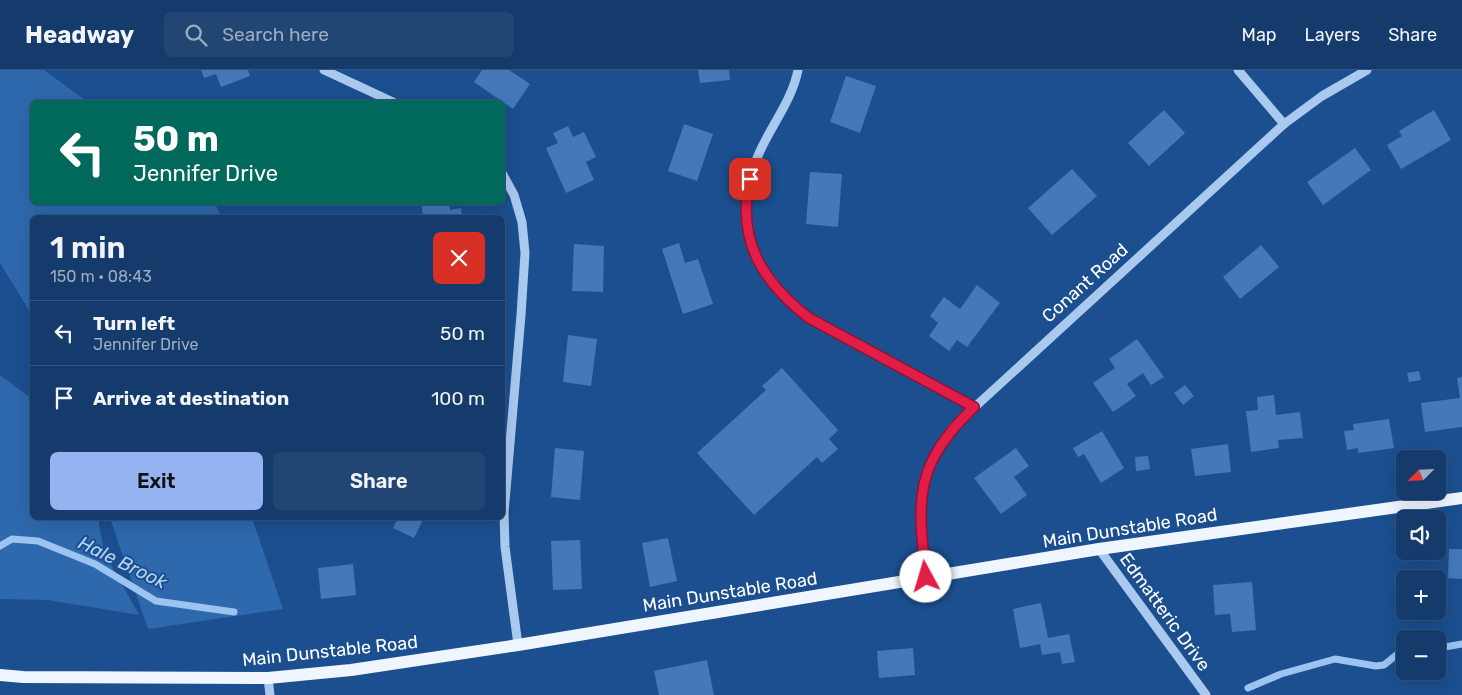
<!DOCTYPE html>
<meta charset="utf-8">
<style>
:root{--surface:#143b6b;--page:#214673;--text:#f1f3f6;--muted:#9dadc1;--line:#33557e;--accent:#95b2f1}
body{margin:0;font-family:Rubik,sans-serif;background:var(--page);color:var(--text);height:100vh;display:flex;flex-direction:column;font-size:19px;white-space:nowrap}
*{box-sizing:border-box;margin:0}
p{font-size:16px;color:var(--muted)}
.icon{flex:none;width:28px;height:28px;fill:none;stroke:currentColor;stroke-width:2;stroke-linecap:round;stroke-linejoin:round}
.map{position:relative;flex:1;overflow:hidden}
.side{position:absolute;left:30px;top:145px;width:475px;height:305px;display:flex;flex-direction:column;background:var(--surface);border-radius:8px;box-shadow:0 5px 20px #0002,0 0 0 1px var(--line)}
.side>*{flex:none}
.top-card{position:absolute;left:30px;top:30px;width:475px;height:105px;border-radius:8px;box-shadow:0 5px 20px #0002,0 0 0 1px var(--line);background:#00695c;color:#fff;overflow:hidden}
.needle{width:32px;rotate:246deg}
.controls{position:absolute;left:1396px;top:380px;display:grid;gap:10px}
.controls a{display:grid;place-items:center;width:50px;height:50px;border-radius:8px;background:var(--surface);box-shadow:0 5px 20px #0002,0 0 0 1px var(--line);font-size:25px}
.pin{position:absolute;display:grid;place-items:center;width:42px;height:42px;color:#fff;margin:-21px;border-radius:10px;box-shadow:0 2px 8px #0006}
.me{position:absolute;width:55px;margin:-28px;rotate:354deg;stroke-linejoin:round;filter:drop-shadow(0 0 4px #0008)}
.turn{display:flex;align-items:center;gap:18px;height:105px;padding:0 20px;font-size:22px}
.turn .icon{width:65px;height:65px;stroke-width:2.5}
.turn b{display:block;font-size:35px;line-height:42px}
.round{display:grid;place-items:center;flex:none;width:52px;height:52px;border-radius:8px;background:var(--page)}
.overview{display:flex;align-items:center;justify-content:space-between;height:85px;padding:0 20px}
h1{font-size:30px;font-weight:600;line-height:38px}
.action{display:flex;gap:10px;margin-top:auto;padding:10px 20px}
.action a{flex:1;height:58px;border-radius:8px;background:var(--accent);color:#111;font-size:20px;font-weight:600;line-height:58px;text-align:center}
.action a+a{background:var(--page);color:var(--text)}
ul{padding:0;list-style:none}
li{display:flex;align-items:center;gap:15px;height:65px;padding:0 20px;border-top:1px solid var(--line)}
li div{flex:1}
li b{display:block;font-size:19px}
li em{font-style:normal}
header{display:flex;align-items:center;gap:30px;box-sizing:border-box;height:70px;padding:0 25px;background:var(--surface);border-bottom:1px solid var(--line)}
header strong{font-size:24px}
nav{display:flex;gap:28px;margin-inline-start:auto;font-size:18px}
.search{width:350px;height:45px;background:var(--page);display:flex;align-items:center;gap:12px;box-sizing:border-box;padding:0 18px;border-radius:8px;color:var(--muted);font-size:19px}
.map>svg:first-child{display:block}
</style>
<header>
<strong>Headway</strong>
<div class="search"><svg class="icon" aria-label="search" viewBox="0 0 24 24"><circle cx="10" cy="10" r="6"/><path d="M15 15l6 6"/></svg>Search here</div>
<nav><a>Map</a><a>Layers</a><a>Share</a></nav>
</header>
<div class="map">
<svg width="1462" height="625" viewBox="0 0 1462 625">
<rect width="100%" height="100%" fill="#1b4f8f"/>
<g fill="#2e69ad">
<polygon points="0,0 44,0 88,32 32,32 32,132 215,133 221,147 32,148 32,245 0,193"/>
<polygon points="0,305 32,329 32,448 98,448 104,482 139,545 48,530 0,529"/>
<polygon points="110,448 252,448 283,539 148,559"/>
</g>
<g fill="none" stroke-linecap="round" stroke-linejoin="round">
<g stroke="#9cc4f0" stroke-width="7">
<polyline points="0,476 12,469 38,471 95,494 156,531 234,542"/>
<polyline points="1438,575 1445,577 1462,574"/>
<polyline points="1248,618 1281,604 1335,589 1376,596 1384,595 1405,578"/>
</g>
</g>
<g fill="#4478b7">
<polygon points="201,0 248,0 250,6 221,17 216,4 204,8"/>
<polygon points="482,0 509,0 530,14 513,39 474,12"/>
<polygon points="698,0 729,0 730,10 700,13"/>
<polygon points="846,6 876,16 860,63 830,52"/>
<polygon points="1164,40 1185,63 1149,96 1128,73"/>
<polygon points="1434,40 1451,70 1401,99 1387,75 1402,66 1399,61"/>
<polygon points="684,54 713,64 697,111 668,101"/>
<polygon points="568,56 573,67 584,62 596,87 586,92 594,110 566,123 546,78 558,73 553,63"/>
<polygon points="1355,78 1371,100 1323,135 1307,112"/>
<polygon points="1072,99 1097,126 1052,165 1028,138"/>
<polygon points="810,102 842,104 838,157 806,154"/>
<polygon points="421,132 449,132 450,140 461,138 462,148 423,145"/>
<polygon points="679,173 685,193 698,189 713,234 683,244 662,179"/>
<polygon points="574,174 604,176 603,222 572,221"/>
<polygon points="1261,175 1279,197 1240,229 1223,207"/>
<polygon points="977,215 1000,233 967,277 957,270 949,281 929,266 938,253 930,246 944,227 960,239"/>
<polygon points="568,265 597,269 591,316 563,312"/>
<polygon points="1137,269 1164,307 1151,315 1143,303 1127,314 1136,326 1113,342 1093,313 1115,298 1109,289"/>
<polygon points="782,298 838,360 829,369 838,379 822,393 817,387 754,445 697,383 766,320 762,316"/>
<polygon points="1419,301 1421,310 1409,312 1407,303"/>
<polygon points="1462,307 1462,357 1425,362 1421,333 1460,328 1457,308"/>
<polygon points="1185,315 1194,326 1183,335 1174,323"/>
<polygon points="1274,325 1276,345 1300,342 1303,368 1278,370 1279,378 1251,382 1246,341 1258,340 1257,327"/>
<polygon points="1389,349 1394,378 1358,383 1358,378 1347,380 1344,361 1354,360 1353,354"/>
<polygon points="1102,361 1124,398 1101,413 1084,384 1078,387 1073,378"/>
<polygon points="1228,374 1231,402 1195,406 1191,379"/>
<polygon points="555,378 584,381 580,430 551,427"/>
<polygon points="1016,378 1029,396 1014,407 1027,425 1001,444 974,408"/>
<polygon points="1148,386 1150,399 1136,401 1135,387"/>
<polygon points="398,448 424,448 414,468 393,458"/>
<polygon points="668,468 677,511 650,517 642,473"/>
<polygon points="580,470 582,519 553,520 551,471"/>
<polygon points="1449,479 1462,479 1462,509 1448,508"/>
<polygon points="353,494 356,525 321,529 318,498"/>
<polygon points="1252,512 1256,560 1232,562 1230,544 1215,545 1213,515"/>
<polygon points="1041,533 1048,568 1069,564 1075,592 1062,594 1060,582 1042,585 1040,574 1020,578 1013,539"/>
<polygon points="913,578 915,605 879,608 877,581"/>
<polygon points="707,590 714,625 659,625 654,601"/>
</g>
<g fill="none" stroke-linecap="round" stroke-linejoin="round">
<g stroke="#a9c9ee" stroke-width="9">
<polyline points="324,0 393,32"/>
<path d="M798,0C793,27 774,52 762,77C728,146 749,203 809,248L974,337"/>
<polyline points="1238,0 1284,54"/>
<polyline points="502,103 514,125 522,152 525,183 521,245 504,443 505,477 518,575"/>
<polyline points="1099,479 1206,625"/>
<path d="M926,507C919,445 914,411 953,357L1284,54L1322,26L1367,0"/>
<polyline points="268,608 270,625"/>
</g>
<polyline stroke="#f0f6ff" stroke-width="12" points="0,605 23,607 268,608 351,600 518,575 1099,479 1462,428"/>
</g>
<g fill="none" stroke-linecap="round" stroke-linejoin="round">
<g stroke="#92132f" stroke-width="12">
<path id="route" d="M750,109C736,169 762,212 809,248L974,337C914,395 917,428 926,507"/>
</g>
<use href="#route" stroke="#e11d48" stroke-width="9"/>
</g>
<g text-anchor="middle" stroke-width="4" stroke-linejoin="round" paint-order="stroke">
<g font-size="18" fill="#fff" stroke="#1b4f8f">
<text transform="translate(1085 213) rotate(-42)" y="6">Conant Road</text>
<text transform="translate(1130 458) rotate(-9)" y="6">Main Dunstable Road</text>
<text transform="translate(730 522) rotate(-9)" y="6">Main Dunstable Road</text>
<text transform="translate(1165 542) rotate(54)" y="6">Edmatteric Drive</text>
<text transform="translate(330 581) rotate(-6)" y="6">Main Dunstable Road</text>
</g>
<g font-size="19" font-style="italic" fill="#b5d3f5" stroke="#1b4f8f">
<text transform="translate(123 492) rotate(26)" y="7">Hale Brook</text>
</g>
</g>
</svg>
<div class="controls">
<a><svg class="needle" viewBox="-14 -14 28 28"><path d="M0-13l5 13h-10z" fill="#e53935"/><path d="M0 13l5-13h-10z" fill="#9dadc1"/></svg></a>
<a><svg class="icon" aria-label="sound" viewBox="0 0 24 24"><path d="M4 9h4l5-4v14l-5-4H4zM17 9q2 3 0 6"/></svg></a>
<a>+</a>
<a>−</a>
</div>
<div class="pin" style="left:750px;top:109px;background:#d93025"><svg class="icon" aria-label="arrive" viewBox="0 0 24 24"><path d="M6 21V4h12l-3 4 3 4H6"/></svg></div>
<svg class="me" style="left:926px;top:507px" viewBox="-20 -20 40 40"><circle r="19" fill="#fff"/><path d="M0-13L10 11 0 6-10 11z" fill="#e11d48"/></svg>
<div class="top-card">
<div class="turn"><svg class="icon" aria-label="left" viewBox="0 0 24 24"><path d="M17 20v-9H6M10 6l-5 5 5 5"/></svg><div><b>50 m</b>Jennifer Drive</div></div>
</div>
<section class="side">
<div class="overview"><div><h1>1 min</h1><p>150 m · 08:43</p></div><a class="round" style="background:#d93025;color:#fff"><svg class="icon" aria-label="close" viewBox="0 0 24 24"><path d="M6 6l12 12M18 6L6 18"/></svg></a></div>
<ul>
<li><svg class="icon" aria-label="left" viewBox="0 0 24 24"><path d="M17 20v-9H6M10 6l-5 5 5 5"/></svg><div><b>Turn left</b><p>Jennifer Drive</p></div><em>50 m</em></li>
<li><svg class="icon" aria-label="arrive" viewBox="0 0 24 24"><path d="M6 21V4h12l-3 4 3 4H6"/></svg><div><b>Arrive at destination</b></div><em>100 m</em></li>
</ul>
<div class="action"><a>Exit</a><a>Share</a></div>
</section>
</div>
